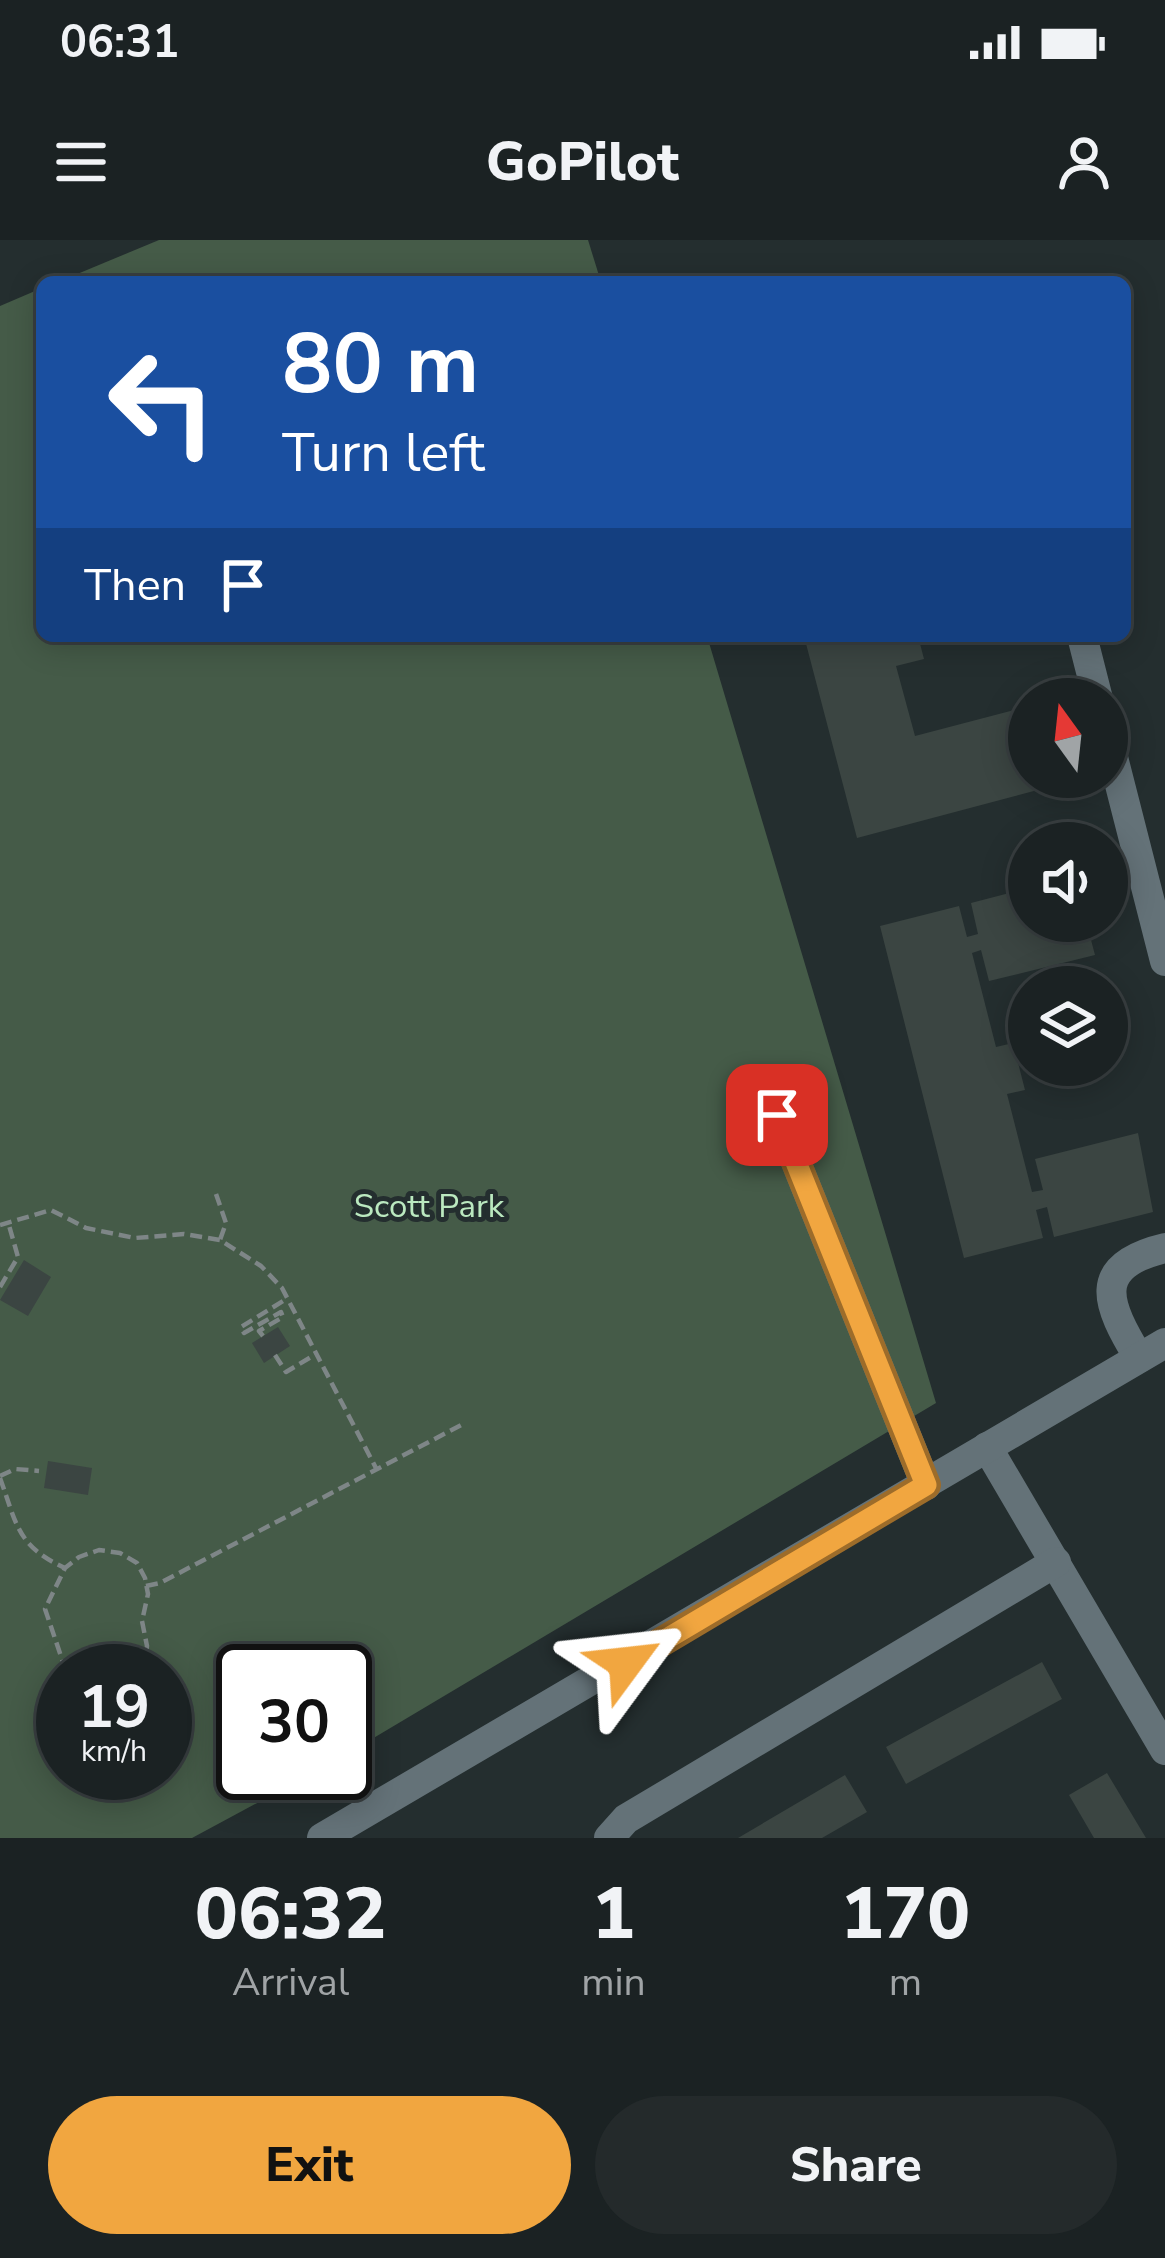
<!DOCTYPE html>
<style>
:root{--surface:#1b2223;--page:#242a2b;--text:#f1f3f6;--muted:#a0a4a6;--line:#393f41;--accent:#f1a640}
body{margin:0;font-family:"Nunito Sans",sans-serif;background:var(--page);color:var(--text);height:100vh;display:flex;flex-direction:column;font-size:45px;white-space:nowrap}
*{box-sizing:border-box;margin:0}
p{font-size:39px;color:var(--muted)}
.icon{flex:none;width:66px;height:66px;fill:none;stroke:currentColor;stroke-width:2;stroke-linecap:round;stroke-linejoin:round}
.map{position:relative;height:1598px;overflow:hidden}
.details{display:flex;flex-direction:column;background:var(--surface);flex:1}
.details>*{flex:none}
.hud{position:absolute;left:36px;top:36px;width:1095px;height:366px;border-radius:18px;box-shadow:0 6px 30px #0003,0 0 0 3px var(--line);background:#1a4fa0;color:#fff;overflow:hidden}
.needle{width:78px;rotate:345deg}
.fabs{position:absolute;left:1008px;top:438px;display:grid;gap:24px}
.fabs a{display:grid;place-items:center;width:120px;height:120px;border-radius:50%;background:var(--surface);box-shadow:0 6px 30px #0003,0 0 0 3px var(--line);font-size:60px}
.speed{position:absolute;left:36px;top:1404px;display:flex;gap:24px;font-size:60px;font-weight:700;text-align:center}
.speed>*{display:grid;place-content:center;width:156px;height:156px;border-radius:50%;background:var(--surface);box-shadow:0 6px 30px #0003,0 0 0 3px var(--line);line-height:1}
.speed small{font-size:30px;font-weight:400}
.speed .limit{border:6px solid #111;border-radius:18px;background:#fff;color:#111}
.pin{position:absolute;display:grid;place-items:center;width:102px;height:102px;color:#fff;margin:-51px;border-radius:24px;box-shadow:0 6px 18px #0006}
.me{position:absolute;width:132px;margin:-66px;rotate:60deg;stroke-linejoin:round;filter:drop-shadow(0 0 9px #0008)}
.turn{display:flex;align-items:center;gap:42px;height:252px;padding:0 48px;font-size:54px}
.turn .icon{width:156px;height:156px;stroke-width:2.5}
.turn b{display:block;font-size:84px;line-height:102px}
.then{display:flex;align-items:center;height:114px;padding:0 48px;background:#0003;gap:24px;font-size:45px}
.eta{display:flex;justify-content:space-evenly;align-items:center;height:204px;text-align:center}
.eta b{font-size:72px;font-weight:800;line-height:84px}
.primary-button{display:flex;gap:24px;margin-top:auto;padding:24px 48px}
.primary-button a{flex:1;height:138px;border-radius:72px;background:var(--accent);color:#111;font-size:48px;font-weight:800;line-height:138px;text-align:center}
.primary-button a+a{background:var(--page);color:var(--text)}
.status{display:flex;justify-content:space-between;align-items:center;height:84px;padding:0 60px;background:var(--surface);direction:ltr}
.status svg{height:33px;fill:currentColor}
header{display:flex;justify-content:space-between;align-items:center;height:156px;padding:0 48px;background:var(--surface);font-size:54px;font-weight:800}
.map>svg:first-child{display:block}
</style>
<div class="status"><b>06:31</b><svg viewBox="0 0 49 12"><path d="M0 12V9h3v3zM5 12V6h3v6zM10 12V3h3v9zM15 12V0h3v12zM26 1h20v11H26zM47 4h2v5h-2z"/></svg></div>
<header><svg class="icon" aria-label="menu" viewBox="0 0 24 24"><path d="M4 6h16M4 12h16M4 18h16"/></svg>GoPilot<svg class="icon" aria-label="person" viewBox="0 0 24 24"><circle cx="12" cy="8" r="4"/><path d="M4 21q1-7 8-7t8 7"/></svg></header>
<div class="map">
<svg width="1165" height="1598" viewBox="0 0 1165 1598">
<rect width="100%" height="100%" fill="#242e2f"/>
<g fill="#455b48" fill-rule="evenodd">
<polygon points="159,0 588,0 601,42 58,42"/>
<path d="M42,48V396H707L936,1163L345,1515V1431H243V1533H313L192,1598H0V66ZM63,1431H165V1533H63Z"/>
</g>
<g fill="#3b4542">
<polygon points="804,396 918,396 924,419 896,426 915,496 1029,466 1029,537 1058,537 1060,544 857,598"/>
<polygon points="1029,648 1029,681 1086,681 1095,715 989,741 981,710 972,713 996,807 1013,803 1025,850 1007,854 1032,952 1043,950 1035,919 1138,893 1153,972 1054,997 1047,967 1036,970 1043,998 964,1018 880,686 959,666 967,697 978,694 971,663"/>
<polygon points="24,1020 51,1037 28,1076 0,1060"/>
<polygon points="278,1087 290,1106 264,1123 252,1103"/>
<polygon points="48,1221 92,1228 88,1255 44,1248"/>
<polygon points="1042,1422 1062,1459 906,1544 886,1507"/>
<polygon points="1107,1533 1146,1598 1094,1598 1069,1555"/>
<polygon points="845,1535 867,1572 822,1598 738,1598"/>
</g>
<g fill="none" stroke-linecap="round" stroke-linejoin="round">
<g stroke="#7e8687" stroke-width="4.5" stroke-dasharray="12 6" stroke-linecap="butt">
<polyline points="216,954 226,983 220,1000"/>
<polyline points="0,985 51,970 86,988 135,998 184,994 220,1000 261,1026 282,1048 377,1230"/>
<polyline points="0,1047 18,1017 8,982"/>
<polyline points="263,1096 259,1091 283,1077 281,1072 244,1093 241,1087 288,1058"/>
<polyline points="275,1115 286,1132 316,1114"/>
<polyline points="0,1236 15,1229 39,1231"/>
<path d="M0,1238C17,1285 17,1306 65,1328"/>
<polyline points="146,1346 160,1343 465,1183"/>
<polyline points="66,1431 45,1369 65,1328 79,1317 99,1310 120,1313 137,1323 145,1338 148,1354 142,1381 147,1406 144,1431"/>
</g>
<g stroke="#647278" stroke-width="30">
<polyline points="1082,396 1098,459"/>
<polyline points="1107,494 1165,721"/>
<polyline points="777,875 926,1245"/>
<path d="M1139,1118C1107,1065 1089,1026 1165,1008"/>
<polyline points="987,1207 1165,1510"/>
<polyline points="322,1598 1165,1103"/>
<polyline points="609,1598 626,1579 1056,1322"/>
</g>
</g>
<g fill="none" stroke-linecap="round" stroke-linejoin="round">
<g stroke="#9d6c2a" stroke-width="30">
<polyline id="route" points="626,1423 926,1245 777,875"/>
</g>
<use href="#route" stroke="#f1a640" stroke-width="21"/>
</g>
<g text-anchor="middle" stroke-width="10" stroke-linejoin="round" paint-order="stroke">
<g font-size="33" fill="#bbe9c0" stroke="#242e2f">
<text x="429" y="977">Scott Park</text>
</g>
</g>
</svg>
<div class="fabs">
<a><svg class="needle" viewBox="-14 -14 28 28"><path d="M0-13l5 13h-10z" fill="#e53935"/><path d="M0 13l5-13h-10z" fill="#a0a4a6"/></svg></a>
<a><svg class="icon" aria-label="sound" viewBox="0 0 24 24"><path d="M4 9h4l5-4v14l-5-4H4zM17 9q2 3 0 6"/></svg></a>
<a><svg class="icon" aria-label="layers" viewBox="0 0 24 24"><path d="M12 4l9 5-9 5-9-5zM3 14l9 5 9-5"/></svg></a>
</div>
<div class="speed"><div>19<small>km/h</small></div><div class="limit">30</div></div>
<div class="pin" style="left:777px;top:875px;background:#d93025"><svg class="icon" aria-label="arrive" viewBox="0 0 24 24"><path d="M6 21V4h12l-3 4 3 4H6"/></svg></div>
<svg class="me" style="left:626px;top:1423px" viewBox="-20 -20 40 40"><path d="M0-17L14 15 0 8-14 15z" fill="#f1a640" stroke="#fff" stroke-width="4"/></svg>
<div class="hud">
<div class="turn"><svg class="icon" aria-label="left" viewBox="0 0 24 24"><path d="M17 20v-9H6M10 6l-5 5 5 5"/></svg><div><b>80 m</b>Turn left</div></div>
<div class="then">Then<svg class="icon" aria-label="arrive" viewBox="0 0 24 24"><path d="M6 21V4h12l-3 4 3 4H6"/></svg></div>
</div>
</div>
<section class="details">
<div class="eta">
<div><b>06:32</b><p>Arrival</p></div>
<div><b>1</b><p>min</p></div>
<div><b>170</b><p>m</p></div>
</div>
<div class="primary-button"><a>Exit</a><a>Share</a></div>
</section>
